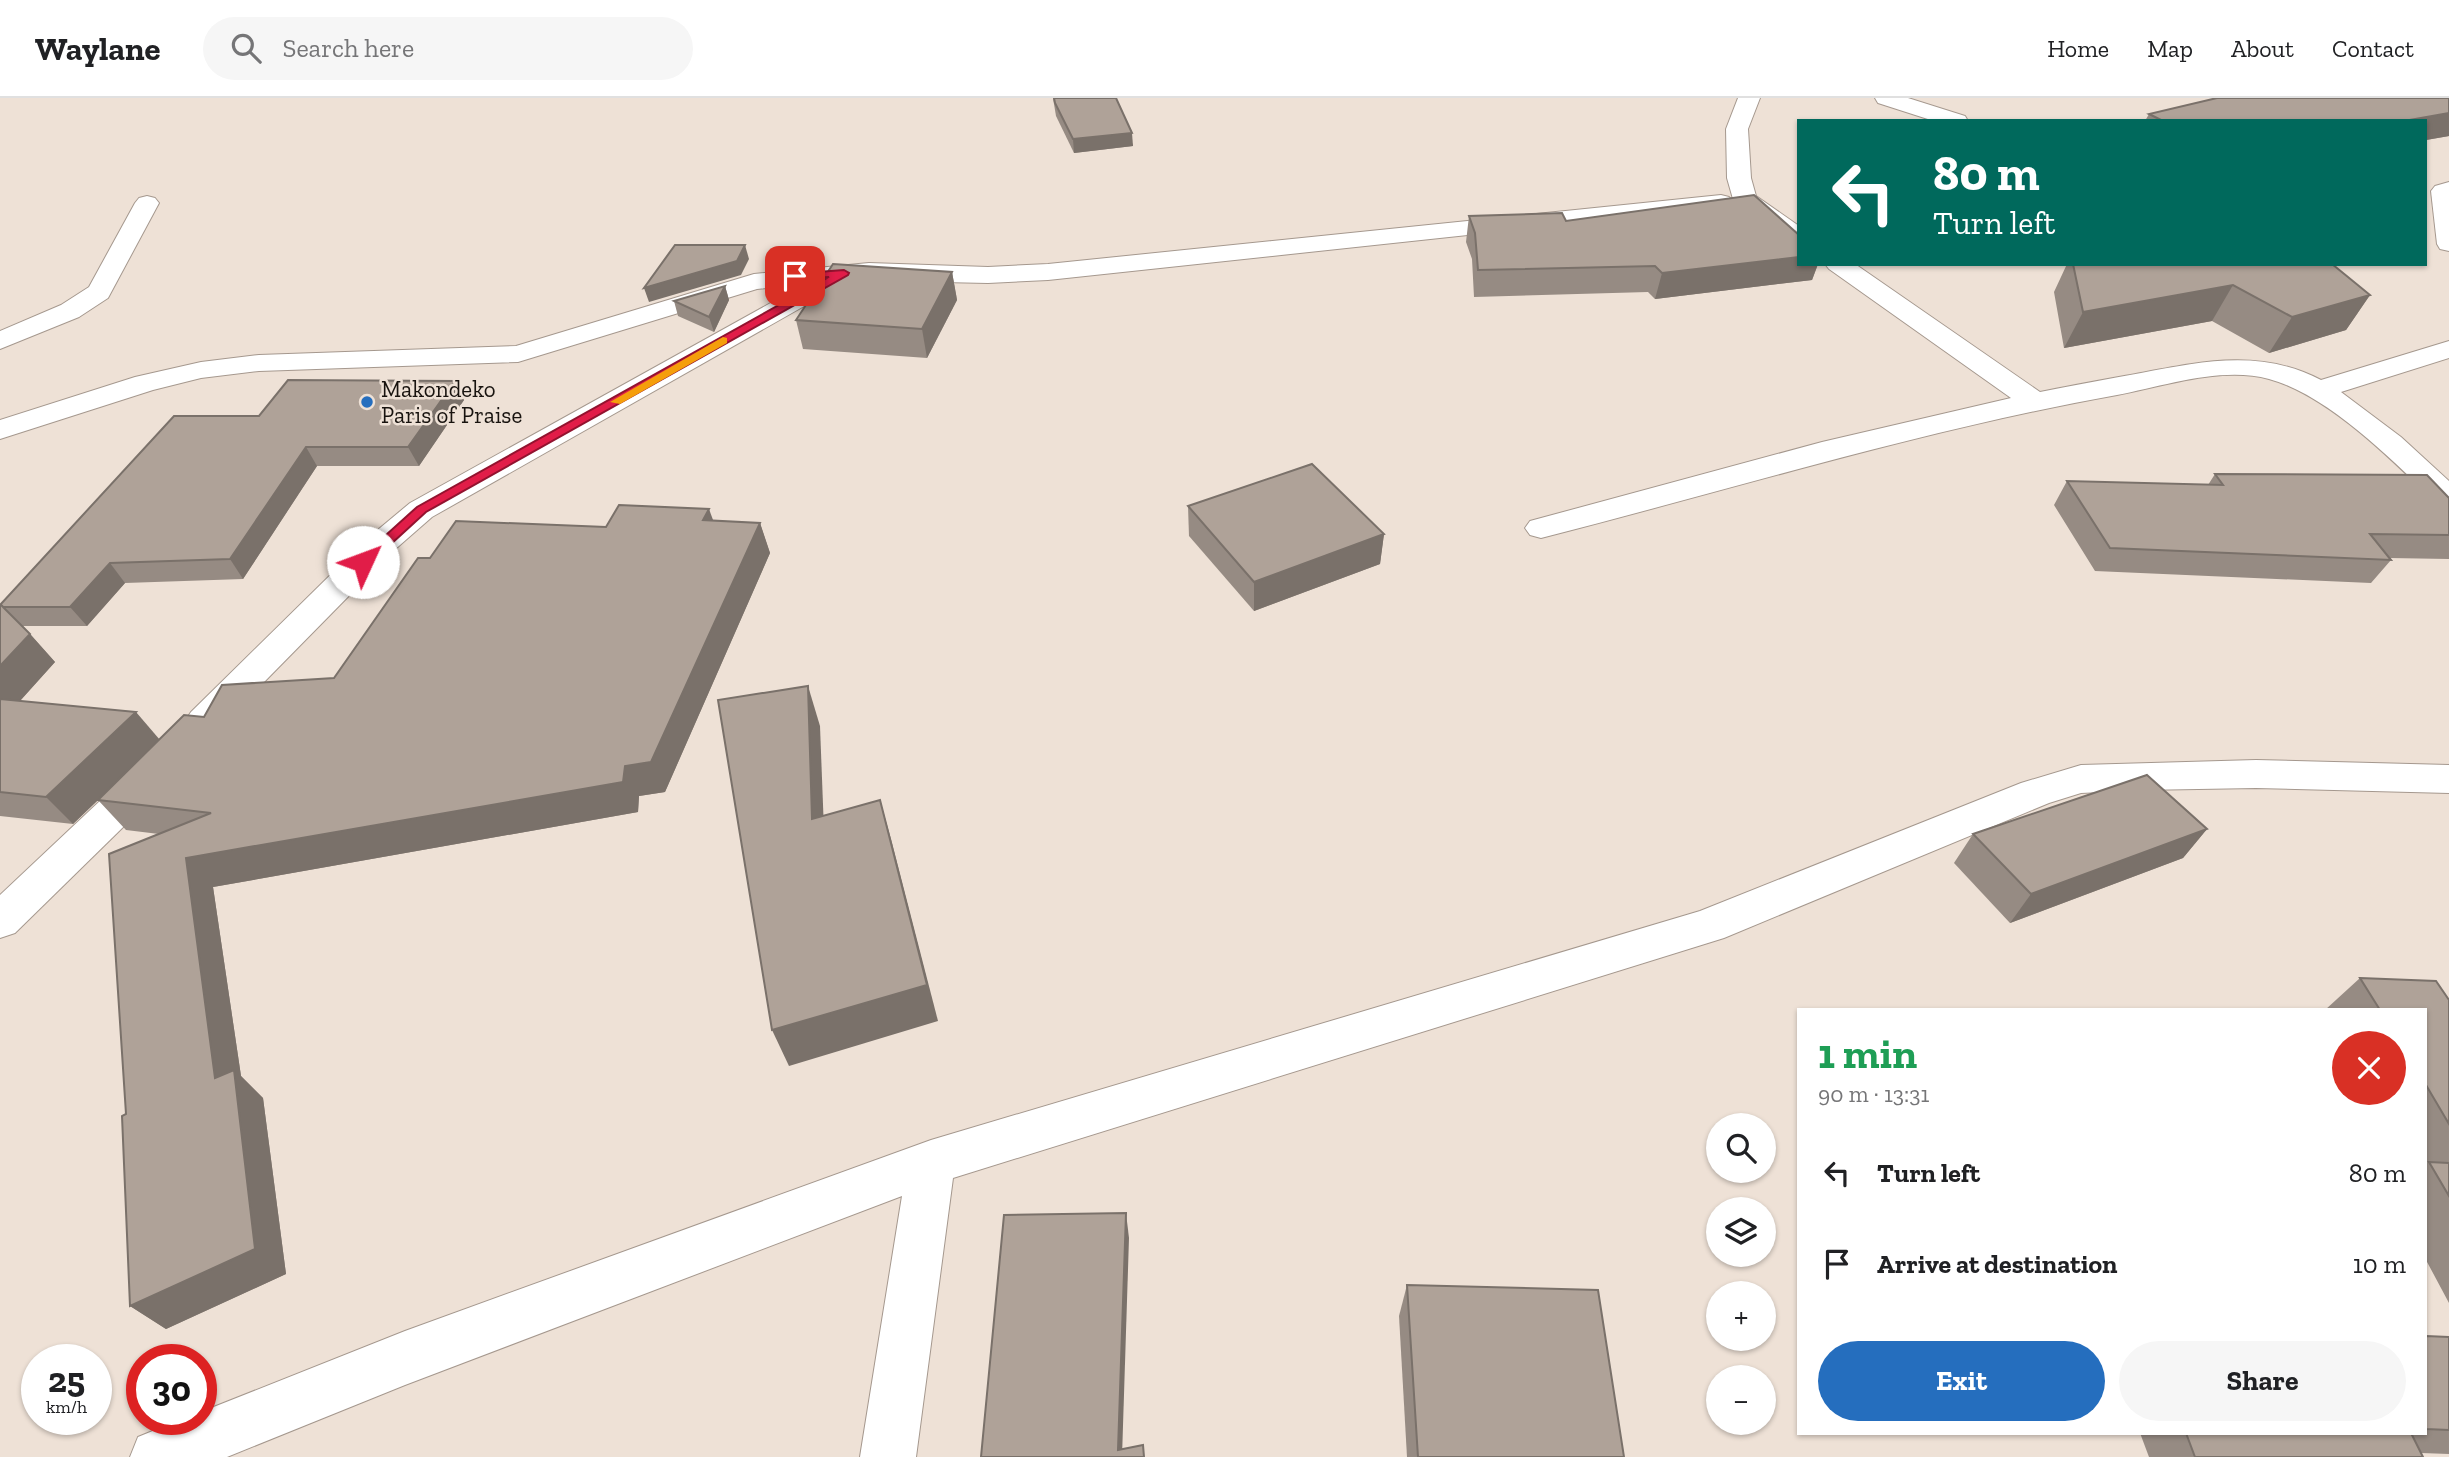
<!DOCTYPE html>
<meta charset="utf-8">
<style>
:root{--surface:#fff;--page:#f6f6f6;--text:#202124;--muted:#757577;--line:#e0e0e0;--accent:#256ebe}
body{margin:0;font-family:"Zilla Slab",serif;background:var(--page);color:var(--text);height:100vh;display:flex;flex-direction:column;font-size:26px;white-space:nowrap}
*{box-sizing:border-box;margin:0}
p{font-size:23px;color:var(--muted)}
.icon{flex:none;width:38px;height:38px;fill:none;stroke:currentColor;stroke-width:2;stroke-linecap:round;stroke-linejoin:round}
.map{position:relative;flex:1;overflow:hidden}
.details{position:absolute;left:1797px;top:910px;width:630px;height:427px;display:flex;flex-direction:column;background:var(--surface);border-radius:0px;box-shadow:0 2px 5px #0004}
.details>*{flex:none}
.banner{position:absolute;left:1797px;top:21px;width:630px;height:147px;border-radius:0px;box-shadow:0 2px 5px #0004;background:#00695c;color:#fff;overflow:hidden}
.controls{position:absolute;left:1706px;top:1015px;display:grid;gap:14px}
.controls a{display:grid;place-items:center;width:70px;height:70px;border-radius:50%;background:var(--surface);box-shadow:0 2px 5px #0004;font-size:35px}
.speed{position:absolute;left:21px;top:1246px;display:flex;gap:14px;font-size:35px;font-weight:700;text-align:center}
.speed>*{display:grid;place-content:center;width:91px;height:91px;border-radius:50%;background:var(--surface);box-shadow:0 2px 5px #0004;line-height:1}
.speed small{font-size:18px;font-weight:400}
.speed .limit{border:10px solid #d22;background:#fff;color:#111}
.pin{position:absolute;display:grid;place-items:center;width:60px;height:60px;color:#fff;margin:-30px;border-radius:14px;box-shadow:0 4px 10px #0006}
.me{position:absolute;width:77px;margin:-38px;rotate:47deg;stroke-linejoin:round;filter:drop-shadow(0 0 5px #0008)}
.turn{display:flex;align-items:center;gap:24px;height:147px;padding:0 21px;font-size:32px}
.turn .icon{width:91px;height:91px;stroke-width:2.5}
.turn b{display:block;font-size:49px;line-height:60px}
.round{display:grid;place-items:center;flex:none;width:74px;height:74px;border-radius:37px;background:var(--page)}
.head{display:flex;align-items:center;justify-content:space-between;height:119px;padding:0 21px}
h1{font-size:42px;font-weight:700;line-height:52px;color:#1e9e55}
.primary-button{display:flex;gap:14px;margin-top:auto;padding:14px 21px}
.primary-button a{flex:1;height:80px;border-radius:42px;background:var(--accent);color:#fff;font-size:28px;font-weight:700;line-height:80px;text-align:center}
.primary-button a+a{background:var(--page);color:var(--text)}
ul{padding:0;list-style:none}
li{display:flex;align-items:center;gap:21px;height:91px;padding:0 21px}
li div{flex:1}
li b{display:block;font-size:26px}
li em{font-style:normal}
header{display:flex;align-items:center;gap:42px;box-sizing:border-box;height:98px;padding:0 35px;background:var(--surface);border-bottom:2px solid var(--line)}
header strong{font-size:33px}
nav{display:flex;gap:38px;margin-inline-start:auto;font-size:24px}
.search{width:490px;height:63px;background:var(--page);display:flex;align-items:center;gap:18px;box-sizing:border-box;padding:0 24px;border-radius:38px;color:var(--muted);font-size:26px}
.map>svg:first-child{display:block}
</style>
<header>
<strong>Waylane</strong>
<div class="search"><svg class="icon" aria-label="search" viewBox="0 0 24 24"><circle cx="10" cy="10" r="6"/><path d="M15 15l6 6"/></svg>Search here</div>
<nav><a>Home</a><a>Map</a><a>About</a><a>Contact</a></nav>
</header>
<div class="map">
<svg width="2449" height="1359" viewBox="0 0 2449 1359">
<rect width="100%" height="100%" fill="#eee1d6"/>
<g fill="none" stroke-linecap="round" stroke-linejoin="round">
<g stroke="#a5988e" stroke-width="2">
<g id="minor">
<polygon points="1738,0 1760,0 1748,31 1751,80 1756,98 1799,128 1799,146 1790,144 1733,101 1727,80 1726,31"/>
<polygon points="1875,0 1908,0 1965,18 1968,23 1934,23 1878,5"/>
<polygon points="2449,84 2449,153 2440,151 2437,146 2431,93 2435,88"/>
<polygon points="1721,97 1729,99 1733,104 1729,109 1048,182 988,185 850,182 432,419 392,454 217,632 204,636 191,632 185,623 191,614 368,440 410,405 805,186 757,191 518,264 259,273 201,280 153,292 0,341 0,322 135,279 201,264 259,257 516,248 754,176 869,165 988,169 1048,166"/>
<polygon points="147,98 155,100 159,105 108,200 79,219 0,251 0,233 61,207 89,189 135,105 139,100"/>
<path d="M1825,166H1855L2040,294C2074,287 2108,281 2141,275C2204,263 2262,251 2321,282L2449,243V260L2341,294L2401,339L2449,383V410L2438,407C2395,364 2328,297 2269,281C2222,268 2164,288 2117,297C1922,332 1733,391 1541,440L1530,437L1525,430L1530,423L1822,344L2011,300L1829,171Z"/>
<path d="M2256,662L2449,667V695L2256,690L2140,692L2081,695L2049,705L1724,840L953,1080L916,1359H860L902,1098L405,1287L227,1359H130L138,1339C160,1330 178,1321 201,1321V1314L405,1233L931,1042L1700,813L2021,685L2081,667Z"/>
<polygon points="150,665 164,669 169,679 164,689 15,835 0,840 0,797 136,669"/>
</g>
</g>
<use href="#minor" fill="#fff" fill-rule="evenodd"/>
</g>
<g fill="#968b83">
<polygon points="1053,0 1116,0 1133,48 1074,55 1056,18"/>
<polygon points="2449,0 2449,38 2426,42 2426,23 2145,23 2149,16"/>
<polygon points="1469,118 1566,123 1799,166 1818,166 1812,182 1655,201 1648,194 1474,199 1472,161 1466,144"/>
<polygon points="2067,166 2332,166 2370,197 2346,232 2269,255 2212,223 2064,250 2054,194"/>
<polygon points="952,174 957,202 927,260 803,251 796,222"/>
<polygon points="725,188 729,202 714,234 678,218 674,203"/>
<polygon points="464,302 419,368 317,368 243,481 125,485 87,528 23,528 55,564 20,603 159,642 204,619 334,580 430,460 606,429 714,423 760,425 770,455 665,694 639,698 638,714 213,789 241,978 263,1000 286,1176 166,1231 130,1208 126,1016 159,736 126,732 98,702 112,689 73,726 0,718 0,507 259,318"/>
<polygon points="2215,376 2449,400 2449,461 2389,460 2391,462 2371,485 2095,473 2054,407 2067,383 2208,387"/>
<polygon points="1188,408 1384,436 1380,466 1254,513 1189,438"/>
<polygon points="2207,731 2183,760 2010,825 1954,765 1973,736"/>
<polygon points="2360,880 2449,902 2449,1205 2426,1162 2426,912 2325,912"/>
<polygon points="1407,1187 1624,1359 1407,1359 1399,1218"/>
<polygon points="2426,1238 2449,1239 2449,1356 2421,1355 2423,1359 2149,1359 2140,1335 2426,1335"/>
</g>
<g fill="#7a716a">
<polygon points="2449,15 2449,38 2426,42 2426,23 2404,23"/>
<polygon points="1132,35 1133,48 1074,55 1073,41"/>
<polygon points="745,147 749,161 741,177 649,204 644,190"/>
<polygon points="1799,159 1799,166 1818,166 1812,182 1655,201 1662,175"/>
<polygon points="952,174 957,202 927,260 922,231"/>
<polygon points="2233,187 2212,223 2064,250 2083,214"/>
<polygon points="725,188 729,202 714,234 709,219"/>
<polygon points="2370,197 2346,232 2269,255 2292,219"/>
<polygon points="455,283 464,302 419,368 408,349"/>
<polygon points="306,349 317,368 243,481 230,461"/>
<polygon points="709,411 720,441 703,422"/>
<polygon points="760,425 770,455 665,694 639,698 638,714 213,789 241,978 263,1000 286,1176 166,1231 130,1208 215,980 186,760 625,668"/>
<polygon points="1384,436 1380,466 1254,513 1254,484"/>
<polygon points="110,465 125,485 87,528 70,509"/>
<polygon points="30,536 55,564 0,625 0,568"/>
<polygon points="808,588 820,628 825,759 812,721"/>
<polygon points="136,614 160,642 73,726 46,699"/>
<polygon points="880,702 891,741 938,923 789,968 772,932"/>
<polygon points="2207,731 2183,760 2010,825 2031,796"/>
<polygon points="1126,1115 1129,1140 1122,1359 1118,1352"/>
</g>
<g fill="#afa298" stroke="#7a716a" stroke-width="2">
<polygon points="1054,0 1116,0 1132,35 1073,41 1055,5"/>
<polygon points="2217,0 2449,0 2449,15 2404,23 2163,23 2149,16"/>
<polygon points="1754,97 1799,137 1799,159 1662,175 1655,168 1478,172 1475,135 1469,118 1562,115 1566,123"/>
<polygon points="675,147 745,147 737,163 644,190"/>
<polygon points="833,166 952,174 922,231 796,222"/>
<polygon points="2073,166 2332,166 2370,197 2292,219 2233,187 2083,214"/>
<polygon points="725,188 709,219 674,203"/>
<polygon points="288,282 455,283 408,349 306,349 230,461 110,465 70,509 3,509 1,507 0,508 0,507 174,318 259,318"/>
<polygon points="1312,366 1384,436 1254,484 1188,408"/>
<polygon points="2215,376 2427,377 2449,400 2449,437 2370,436 2391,462 2110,450 2067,383 2223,387"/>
<polygon points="619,407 709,411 703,422 760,425 651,664 625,668 623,684 186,760 215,980 234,972 255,1151 130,1208 122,1018 126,1016 109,756 211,715 98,702 184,617 204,619 222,587 334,580 418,460 430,460 456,423 606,429"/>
<polygon points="1,507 30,536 0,568 0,508"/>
<polygon points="808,588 812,721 880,702 927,887 772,932 718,602"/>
<polygon points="0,601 136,614 46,699 0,694"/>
<polygon points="2147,677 2207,731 2031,796 1973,736"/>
<polygon points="2360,880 2436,883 2449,902 2449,1026 2426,987 2426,912 2380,912"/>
<polygon points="2429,1064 2449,1065 2449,1098"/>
<polygon points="1126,1115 1118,1352 1143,1347 1144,1359 981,1359 1004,1117"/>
<polygon points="1407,1187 1598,1192 1624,1359 1418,1359"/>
<polygon points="2426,1238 2449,1239 2449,1332 2426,1331"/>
<polygon points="2186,1335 2411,1335 2423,1359 2195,1359"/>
</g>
<polygon fill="#e11d48" stroke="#92132f" stroke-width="2" points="844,172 849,175 848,177 426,414 368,467 363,468 356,464 417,409 829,179 795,181 789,178 791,176"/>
<polygon fill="#f59e0b" points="723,239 727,240 727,245 620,306 610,304"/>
<circle fill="#256ebe" stroke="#eee1d6" stroke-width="2.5" cx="367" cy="304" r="7"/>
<g text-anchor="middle" stroke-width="5" stroke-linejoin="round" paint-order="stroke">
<g font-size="23" fill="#18130f" stroke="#eee1d6" text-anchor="start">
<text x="381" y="299">Makondeko<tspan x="381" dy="26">Paris of Praise</tspan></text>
</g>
</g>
</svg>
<div class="controls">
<a><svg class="icon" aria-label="search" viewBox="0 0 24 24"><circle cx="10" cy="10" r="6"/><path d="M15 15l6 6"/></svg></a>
<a><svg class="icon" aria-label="layers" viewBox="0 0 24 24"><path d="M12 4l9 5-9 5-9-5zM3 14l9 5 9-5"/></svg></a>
<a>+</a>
<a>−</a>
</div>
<div class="speed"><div>25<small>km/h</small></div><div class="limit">30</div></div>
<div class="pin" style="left:795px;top:178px;background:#d93025"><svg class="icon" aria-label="arrive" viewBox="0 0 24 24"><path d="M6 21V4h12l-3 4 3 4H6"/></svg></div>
<svg class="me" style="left:363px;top:464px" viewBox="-20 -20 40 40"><circle r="19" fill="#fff"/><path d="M0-13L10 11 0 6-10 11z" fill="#e11d48"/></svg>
<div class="banner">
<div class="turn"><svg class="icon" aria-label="left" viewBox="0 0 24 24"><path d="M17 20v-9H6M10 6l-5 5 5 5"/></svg><div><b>80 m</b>Turn left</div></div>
</div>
<section class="details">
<div class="head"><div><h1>1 min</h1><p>90 m · 13:31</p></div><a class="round" style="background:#d93025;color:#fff"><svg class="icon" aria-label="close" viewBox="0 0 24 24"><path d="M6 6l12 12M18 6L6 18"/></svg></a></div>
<ul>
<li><svg class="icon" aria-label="left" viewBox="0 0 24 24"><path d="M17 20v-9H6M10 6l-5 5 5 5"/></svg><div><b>Turn left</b></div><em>80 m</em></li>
<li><svg class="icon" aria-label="arrive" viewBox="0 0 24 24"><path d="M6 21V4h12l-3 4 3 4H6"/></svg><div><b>Arrive at destination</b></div><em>10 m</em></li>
</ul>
<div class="primary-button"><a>Exit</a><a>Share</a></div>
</section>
</div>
